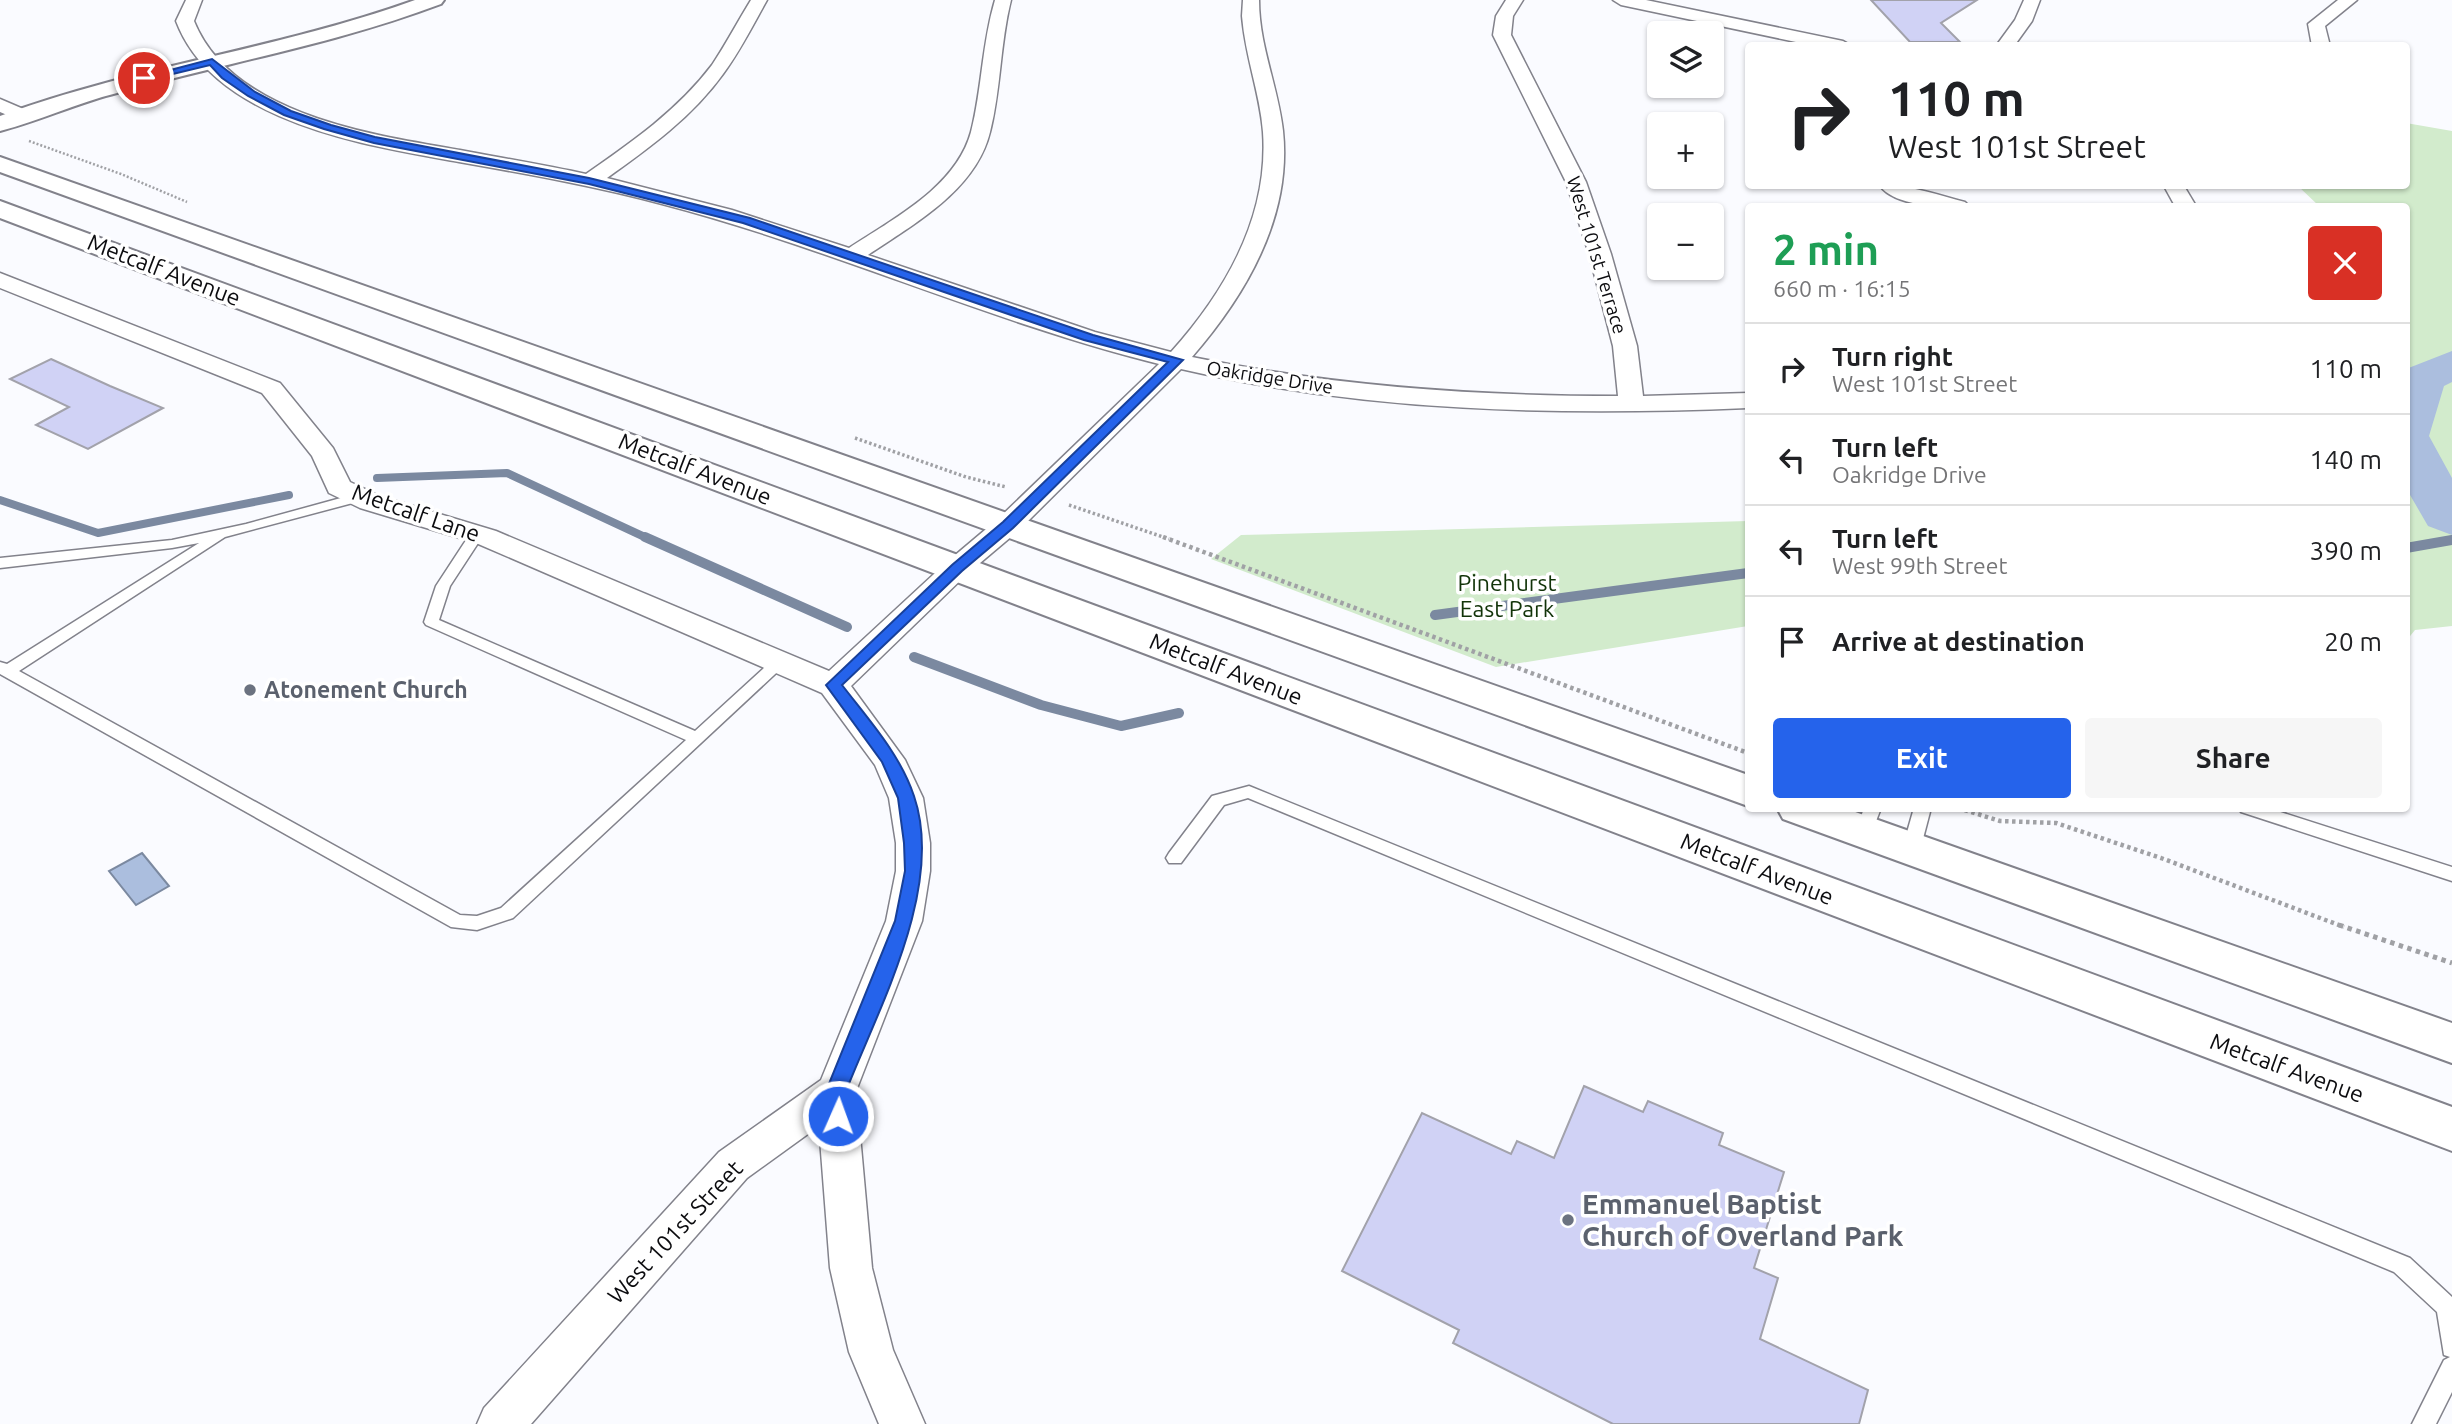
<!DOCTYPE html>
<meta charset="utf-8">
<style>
:root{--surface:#fff;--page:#f6f6f6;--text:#202124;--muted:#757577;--line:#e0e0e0;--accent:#2563eb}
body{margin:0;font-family:Ubuntu,sans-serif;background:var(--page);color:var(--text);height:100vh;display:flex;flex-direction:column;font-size:26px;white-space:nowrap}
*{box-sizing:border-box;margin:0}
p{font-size:23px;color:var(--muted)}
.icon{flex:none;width:38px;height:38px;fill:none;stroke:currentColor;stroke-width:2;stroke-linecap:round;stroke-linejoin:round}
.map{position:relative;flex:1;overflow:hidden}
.drawer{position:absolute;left:1745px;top:203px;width:665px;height:609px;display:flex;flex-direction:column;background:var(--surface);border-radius:7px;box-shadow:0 2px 5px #0004}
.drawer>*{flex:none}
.hud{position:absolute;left:1745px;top:42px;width:665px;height:147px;border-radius:7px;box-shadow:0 2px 5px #0004;background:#fff;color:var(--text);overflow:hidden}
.buttons{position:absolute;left:1647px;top:21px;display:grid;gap:14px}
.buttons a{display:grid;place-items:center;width:77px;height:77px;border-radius:7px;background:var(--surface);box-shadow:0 2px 5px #0004;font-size:35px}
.pin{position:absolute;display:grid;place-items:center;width:60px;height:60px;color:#fff;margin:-30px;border:4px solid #fff;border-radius:50%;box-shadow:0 2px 7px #0007}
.me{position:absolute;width:77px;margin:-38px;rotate:2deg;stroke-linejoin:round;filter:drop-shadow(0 0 5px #0008)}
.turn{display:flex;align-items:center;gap:24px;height:147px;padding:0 28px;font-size:32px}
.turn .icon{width:91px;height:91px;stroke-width:2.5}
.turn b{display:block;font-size:49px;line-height:60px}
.round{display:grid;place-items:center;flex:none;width:74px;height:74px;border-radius:7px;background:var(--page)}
.summary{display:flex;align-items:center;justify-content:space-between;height:119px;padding:0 28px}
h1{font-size:42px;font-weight:600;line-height:52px;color:#1e9e55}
.button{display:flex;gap:14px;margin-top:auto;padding:14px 28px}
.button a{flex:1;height:80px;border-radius:7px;background:var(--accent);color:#fff;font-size:28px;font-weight:600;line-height:80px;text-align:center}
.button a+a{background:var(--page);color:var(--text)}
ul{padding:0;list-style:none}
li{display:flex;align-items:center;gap:21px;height:91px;padding:0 28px;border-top:2px solid var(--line)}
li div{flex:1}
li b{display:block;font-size:26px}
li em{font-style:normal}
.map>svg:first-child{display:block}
</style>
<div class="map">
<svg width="2452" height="1424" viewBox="0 0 2452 1424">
<rect width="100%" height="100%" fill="#fafbff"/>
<g fill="#d2ebcc">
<polygon points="2406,123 2452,131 2452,626 2415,630 2406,641 2406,206 2319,206 2298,186 2406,186"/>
<polygon points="1748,521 1748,626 1496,667 1211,559 1241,535"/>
</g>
<polygon fill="#abbede" stroke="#7b89a0" stroke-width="2" points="142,853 169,886 136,905 109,871"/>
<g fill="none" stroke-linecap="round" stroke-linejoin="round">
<g stroke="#7b89a0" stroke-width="8">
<polyline points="377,478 507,473 649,539"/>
<polyline points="0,500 98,533 289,495"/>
</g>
<g stroke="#7b89a0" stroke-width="10">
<polyline points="645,537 847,627"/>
<polyline points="2406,548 2452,540"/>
<polyline points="1435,615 1748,573"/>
<polyline points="914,657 1041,705 1121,726 1179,713"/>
</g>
<polygon fill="#abbede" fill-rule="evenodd" points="2452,351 2452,382 2444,386 2429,436 2452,478 2452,535 2428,526 2406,488 2406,369"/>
</g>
<g fill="#d0d2f5" stroke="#a2a2ab" stroke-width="2">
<polygon points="1871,0 1977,0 1941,23 1960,42 1910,42"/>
<polygon points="51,359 110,386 163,408 88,449 36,425 69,407 10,379"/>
<polygon points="1584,1086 1643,1112 1648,1101 1723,1133 1719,1145 1784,1172 1754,1268 1778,1278 1760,1339 1868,1390 1859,1424 1613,1424 1453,1343 1459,1330 1342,1271 1422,1113 1511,1154 1517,1141 1554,1158"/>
</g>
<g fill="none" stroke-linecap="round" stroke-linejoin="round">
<g stroke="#82828b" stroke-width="3">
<g id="lane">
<polygon points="359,493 366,497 364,500 225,537 19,671 460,915 477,916 501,908 686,740 426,625 424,622 436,586 472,531 477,530 484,534 450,586 439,620 695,731 775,658 780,657 788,662 513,918 477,930 451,927 0,674 0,662 7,664 199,543 172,548 0,568 0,558 172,540 246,524"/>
<polygon points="1249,786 2410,1258 2452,1297 2452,1392 2436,1424 2412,1424 2444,1360 2450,1357 2444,1355 2437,1312 2394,1272 1248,798 1224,805 1181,863 1169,863 1166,858 1169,853 1212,796"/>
<polygon points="1864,808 1881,808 1870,837 1858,837 1856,832"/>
<polygon points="1914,808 1931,808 1920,850 1917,855 1905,855 1902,850"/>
<polygon points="2239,808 2268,808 2452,867 2452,881 2241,812"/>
</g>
</g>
<g stroke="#82828b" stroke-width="3">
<g id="street">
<path d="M186,0H202L194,21C232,115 373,135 460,150C502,158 544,165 586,174C632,142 678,110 712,65C726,44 738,21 751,0H767C753,25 740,51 723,74C692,117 649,148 607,178L732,210L849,248C893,219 956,187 971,132C982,89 982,43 995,0H1011C1000,43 1001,89 990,132C976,190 914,224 868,255L1095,332L1171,352C1225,292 1269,216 1263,132C1260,93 1245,56 1242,16L1243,0H1259C1259,46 1278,86 1283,131C1292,216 1246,295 1192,357C1333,386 1475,396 1618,396L1613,346L1589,254L1566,182L1493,35L1496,16L1506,0H1523L1513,16L1511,35L1586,182L1611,254L1637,346L1643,396L1748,393V408C1559,416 1366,412 1181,369L1018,531L967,574L851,686L905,760L923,798L930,843V871L922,921L856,1091L872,1268L893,1350L925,1424H879L849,1352L830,1268L819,1126L747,1178L531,1424H477L484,1408L719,1152L821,1080L886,921L896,871V843L889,798L875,765L822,693L476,543L360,508L329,493L312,456L262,393L0,288V273L280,383L333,448L350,482L380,496L496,531L829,671L947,562L998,519L1159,364C990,322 831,248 662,204C595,186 527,174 459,162C398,151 336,141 279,116C234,96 194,68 176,21Z"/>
<polygon points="1613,0 1646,0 1843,41 1852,46 1815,46 1621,5"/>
<polygon points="2024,0 2040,0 2032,21 2014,46 1996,46 2015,20"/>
<polygon points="2338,0 2357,0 2325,26 2330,46 2312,46 2308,24"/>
<polygon points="0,99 28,111 31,115 21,121 0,112"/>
<path d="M1880,186C1908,184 1938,195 1965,202L1969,206C1945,208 1896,207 1880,186Z"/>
<polygon points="2164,186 2184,186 2196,206 2175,206"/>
</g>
</g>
<g stroke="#82828b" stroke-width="4">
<path id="secondary" d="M415,0H444L441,4C335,44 225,63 117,93C77,103 39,121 0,131V116C135,66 279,49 415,0Z"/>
</g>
<g stroke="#82828b" stroke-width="4">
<g id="primary">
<polygon points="0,157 1748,775 1748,806 0,172"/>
<polygon points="0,201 2452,1107 2452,1151 0,218"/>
<polygon points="1777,808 1844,808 2452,1023 2452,1063 1783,819"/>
</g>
</g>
<polyline stroke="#a0a1a5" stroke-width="2.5" stroke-dasharray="2 2" stroke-linecap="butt" points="29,141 121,174 187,202"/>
<g stroke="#a0a1a5" stroke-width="3.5" stroke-dasharray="2.5 2.5" stroke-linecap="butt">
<polyline points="855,438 966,477 1006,487"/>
<polyline points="1069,505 1169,539"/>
</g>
<g stroke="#a0a1a5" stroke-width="4.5" stroke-dasharray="3.5 3.5" stroke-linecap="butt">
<polyline points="1163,537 1748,753"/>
<polyline points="1958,808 2000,821 2056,823 2161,858 2344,927"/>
</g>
<polyline stroke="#a0a1a5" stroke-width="5" stroke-dasharray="4.5 4.5" stroke-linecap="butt" points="2339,925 2452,963"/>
<use href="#lane" fill="#fff" fill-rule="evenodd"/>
<use href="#street" fill="#fff" fill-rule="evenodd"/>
<use href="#secondary" fill="#fff" fill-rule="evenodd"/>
<use href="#primary" fill="#fff" fill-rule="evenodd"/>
</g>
<path fill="#2563eb" stroke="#184099" stroke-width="2" d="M212,59L255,92L291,111L331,125L375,137L589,178L750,218L1093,335L1183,360L1013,528L962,571L842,685C869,720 900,754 914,796C945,887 879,1007 846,1091L848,1116L845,1122L838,1125L831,1122L826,1091L895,921L905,871L904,843L898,798L882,762L826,685L952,565L1003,522L1168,362L1084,340L743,223L589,184L374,143L324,129L284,115L248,96L222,78L210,65L144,81L140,78Z"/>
<g fill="#6b7280" stroke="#fff" stroke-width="2.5">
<circle cx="250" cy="690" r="7"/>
<circle cx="1568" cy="1220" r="7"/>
</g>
<g text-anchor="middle" stroke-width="7" stroke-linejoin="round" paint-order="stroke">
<g font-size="19" fill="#0c0c0f" stroke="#fff">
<text transform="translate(1597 255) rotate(73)" y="7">West 101st Terrace</text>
<text transform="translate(1270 377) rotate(9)" y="7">Oakridge Drive</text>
</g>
<g font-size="23" fill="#0c0c0f" stroke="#fff">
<text transform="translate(164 270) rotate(21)" y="8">Metcalf Avenue</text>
<text transform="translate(695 469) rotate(21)" y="8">Metcalf Avenue</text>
<text transform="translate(416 513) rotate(19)" y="8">Metcalf Lane</text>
<text transform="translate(1226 669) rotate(21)" y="8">Metcalf Avenue</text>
<text transform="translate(1757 869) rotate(21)" y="8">Metcalf Avenue</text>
<text transform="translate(2287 1068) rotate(20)" y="8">Metcalf Avenue</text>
<text transform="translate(675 1232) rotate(-47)" y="8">West 101st Street</text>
</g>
<g font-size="23" fill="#113308" stroke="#fff">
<text x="1507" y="591">Pinehurst<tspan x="1507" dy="26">East Park</tspan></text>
</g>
<g font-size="23" font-weight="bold" fill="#5b616d" stroke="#fff" text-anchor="start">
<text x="264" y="698">Atonement Church</text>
</g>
<g font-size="28" font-weight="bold" fill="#5b616d" stroke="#fff" text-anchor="start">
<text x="1582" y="1214">Emmanuel Baptist<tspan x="1582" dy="32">Church of Overland Park</tspan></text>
</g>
</g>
</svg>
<div class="buttons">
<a><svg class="icon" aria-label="layers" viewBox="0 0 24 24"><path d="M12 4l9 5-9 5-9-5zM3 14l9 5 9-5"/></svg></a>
<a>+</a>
<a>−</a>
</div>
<div class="pin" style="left:144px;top:78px;background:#d93025"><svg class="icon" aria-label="arrive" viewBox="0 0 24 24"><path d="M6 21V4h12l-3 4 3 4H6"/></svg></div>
<svg class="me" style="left:838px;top:1116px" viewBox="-20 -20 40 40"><circle r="17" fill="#2563eb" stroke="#fff" stroke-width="3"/><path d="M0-11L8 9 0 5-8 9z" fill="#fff"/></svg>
<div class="hud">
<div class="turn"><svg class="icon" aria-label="right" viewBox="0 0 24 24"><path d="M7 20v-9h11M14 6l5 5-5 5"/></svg><div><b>110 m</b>West 101st Street</div></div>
</div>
<section class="drawer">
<div class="summary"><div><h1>2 min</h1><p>660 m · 16:15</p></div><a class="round" style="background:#d93025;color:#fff"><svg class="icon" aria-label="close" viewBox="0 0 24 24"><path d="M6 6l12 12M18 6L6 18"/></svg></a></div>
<ul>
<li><svg class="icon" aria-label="right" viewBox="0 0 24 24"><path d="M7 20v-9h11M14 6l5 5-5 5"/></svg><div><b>Turn right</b><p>West 101st Street</p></div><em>110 m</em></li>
<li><svg class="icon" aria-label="left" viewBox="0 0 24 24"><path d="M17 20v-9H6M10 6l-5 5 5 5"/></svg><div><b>Turn left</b><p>Oakridge Drive</p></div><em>140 m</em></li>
<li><svg class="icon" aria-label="left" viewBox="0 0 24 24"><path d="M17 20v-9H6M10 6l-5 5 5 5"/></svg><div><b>Turn left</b><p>West 99th Street</p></div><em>390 m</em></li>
<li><svg class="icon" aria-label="arrive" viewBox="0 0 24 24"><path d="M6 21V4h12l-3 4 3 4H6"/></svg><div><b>Arrive at destination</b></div><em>20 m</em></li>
</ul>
<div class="button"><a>Exit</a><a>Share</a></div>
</section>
</div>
